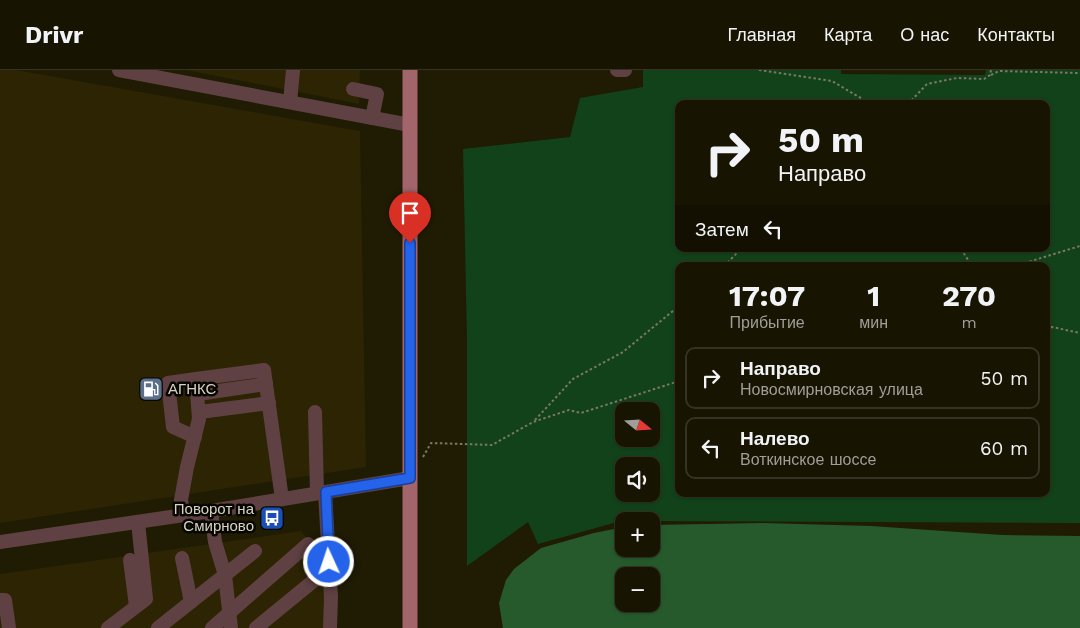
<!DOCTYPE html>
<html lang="ru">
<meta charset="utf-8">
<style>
:root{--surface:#181402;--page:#211d0c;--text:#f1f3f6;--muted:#9f9e99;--line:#363324}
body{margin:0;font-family:"Work Sans",sans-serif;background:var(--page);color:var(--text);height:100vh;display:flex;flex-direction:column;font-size:19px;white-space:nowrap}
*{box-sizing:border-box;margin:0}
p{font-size:16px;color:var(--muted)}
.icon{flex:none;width:28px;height:28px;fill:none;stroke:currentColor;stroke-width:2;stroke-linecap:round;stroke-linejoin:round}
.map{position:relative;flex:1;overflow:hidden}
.details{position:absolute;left:675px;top:192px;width:375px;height:235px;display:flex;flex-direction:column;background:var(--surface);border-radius:10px;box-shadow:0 1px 4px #0004,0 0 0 1px var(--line)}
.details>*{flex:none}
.hud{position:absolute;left:675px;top:30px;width:375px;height:152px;border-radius:10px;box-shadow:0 1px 4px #0004,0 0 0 1px var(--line);background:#181402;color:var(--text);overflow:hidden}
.needle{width:32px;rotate:108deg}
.fabs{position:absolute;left:615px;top:332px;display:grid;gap:10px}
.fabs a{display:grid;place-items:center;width:45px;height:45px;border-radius:10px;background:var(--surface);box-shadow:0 1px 4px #0004,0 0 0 1px var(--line);font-size:25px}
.pin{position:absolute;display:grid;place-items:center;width:42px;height:42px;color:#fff;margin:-51px -21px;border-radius:50% 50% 50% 0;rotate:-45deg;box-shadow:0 0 5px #0007}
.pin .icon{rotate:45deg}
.me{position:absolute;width:55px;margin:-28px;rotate:357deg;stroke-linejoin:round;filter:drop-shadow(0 0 4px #0008)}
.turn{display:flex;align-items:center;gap:18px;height:105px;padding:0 20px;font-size:22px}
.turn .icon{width:65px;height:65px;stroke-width:2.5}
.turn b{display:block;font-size:35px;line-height:42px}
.then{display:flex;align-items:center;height:48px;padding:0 20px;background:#0003;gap:10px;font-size:19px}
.eta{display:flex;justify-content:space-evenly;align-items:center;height:85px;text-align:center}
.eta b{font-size:30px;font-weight:700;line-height:35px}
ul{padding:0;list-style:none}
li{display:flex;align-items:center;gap:15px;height:62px;margin:0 10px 8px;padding:0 10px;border:2px solid var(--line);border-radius:10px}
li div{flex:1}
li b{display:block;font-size:19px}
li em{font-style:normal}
header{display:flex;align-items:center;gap:30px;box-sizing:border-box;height:70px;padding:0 25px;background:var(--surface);border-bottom:1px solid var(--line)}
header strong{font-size:24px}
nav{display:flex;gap:28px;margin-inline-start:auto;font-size:18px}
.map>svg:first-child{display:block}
</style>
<header>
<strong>Drivr</strong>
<nav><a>Главная</a><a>Карта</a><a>О нас</a><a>Контакты</a></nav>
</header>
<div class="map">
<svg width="1080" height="558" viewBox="0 0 1080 558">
<rect width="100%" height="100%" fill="#201b03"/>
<g fill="#2c2403">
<polygon points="0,0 16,0 360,61 366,397 0,453"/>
<polygon points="186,0 360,0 359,34"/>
<polygon points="301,461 326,491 324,558 0,558 0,504"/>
</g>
<path fill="#114219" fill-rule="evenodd" d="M643,0H841V4L985,5L986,0H1080V453L621,451L538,474L528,452L467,496V271L463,79L570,67L580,28L643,17ZM679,34H1046V179H679ZM679,196H1046V424H679ZM624,341H651V369H624ZM624,396H651V424H624Z"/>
<path fill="#265a2c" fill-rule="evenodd" d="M763,453L871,456L1002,465L1080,466V558H503L499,533L506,510L514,499L541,478L594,463L624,457V479H651V455ZM624,506H651V534H624Z"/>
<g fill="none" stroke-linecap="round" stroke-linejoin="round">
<g stroke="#7c7865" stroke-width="2" stroke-dasharray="2.5 2.5" stroke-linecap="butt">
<polyline points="759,0 832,11 869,33 878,34"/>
<polyline points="991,5 999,1 1080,3"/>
<polyline points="908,34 927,14 957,8 984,9 990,5 991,0"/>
<polyline points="961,179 972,196"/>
<polyline points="724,196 741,179"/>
<polyline points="1015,196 1080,176"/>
<polyline points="1046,258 1052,257 1080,263"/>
<polyline points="535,350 573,309 623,282 679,236"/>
<polyline points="423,387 431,373 492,375 533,352 569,340 581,343 679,311"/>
</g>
<g stroke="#5f4143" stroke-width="14">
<polyline points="119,0 410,55"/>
<polyline points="617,0 625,0"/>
<polyline points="353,19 377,24 372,48"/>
<polyline points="290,32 293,0"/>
<polyline points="198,324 266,314"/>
<polyline points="200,342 269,333"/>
<polyline points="315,342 317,423"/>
<polyline points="195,367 173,357 168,313 196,309"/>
<polyline points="325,422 331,527 330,558"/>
<polyline points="211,441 215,472 225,505 231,558"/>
<polyline points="184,445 181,430 187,397 199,349 196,309 264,300 282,429"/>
<polyline points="0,472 211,441 410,408"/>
<polyline points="182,488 191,532"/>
<polyline points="130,490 136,536"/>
<polyline points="0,530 5,530 9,558"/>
<polyline points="108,558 146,529 138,452"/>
<polyline points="158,558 255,481"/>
<polyline points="212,558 308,474"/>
<polyline points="256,558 317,508"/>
</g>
<polyline stroke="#a2656b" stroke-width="15" points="410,558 410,0"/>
</g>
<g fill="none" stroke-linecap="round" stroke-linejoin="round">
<g stroke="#184099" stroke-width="12">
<polyline id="route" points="329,492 326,422 410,408 410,173"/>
</g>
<use href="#route" stroke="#2563eb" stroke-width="9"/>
</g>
<defs>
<g id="fuel-square" transform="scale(1.25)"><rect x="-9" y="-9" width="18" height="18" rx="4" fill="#5c6f8a" stroke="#080601"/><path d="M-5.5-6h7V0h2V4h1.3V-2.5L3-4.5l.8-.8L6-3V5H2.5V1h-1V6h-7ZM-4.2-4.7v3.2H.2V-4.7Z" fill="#fff"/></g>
<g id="bus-square" transform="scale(1.25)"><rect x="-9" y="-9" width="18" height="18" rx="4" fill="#1a4fb4" stroke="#080601"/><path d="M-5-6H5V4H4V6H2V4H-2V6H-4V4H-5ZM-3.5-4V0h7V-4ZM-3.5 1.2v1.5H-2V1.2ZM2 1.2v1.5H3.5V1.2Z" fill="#fff"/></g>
</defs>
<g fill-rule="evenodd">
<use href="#fuel-square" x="151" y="319"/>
<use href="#bus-square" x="272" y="448"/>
</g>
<g text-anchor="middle" stroke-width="5" stroke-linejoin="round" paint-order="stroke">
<g font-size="15" fill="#d6d3c4" stroke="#080601" text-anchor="start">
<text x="168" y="324">АГНКС</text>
<text x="254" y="444" text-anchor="end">Поворот на<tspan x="254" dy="17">Смирново</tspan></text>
</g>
</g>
</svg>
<div class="fabs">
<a><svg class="needle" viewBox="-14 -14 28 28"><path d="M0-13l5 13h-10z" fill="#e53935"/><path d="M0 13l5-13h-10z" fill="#9f9e99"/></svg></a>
<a><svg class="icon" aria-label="sound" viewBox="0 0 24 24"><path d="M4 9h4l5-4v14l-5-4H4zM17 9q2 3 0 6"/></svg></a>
<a>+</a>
<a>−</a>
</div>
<div class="pin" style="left:410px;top:173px;background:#d93025"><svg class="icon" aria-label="arrive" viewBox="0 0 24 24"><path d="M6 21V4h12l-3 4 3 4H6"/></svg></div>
<svg class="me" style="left:329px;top:492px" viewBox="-20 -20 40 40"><circle r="17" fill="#2563eb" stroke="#fff" stroke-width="3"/><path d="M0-11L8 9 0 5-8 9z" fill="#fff"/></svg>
<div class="hud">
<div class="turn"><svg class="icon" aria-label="right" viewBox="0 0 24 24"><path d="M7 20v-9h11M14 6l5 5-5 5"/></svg><div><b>50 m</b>Направо</div></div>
<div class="then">Затем<svg class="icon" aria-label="left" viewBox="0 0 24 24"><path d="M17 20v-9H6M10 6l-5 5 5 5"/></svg></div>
</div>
<section class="details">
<div class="eta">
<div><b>17:07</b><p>Прибытие</p></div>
<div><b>1</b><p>мин</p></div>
<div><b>270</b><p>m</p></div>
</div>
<ul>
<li><svg class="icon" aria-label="right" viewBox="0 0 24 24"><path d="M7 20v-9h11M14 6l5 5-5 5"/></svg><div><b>Направо</b><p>Новосмирновская улица</p></div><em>50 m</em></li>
<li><svg class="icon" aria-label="left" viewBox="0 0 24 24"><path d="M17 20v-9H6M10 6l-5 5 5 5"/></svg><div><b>Налево</b><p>Воткинское шоссе</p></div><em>60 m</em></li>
</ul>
</section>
</div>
